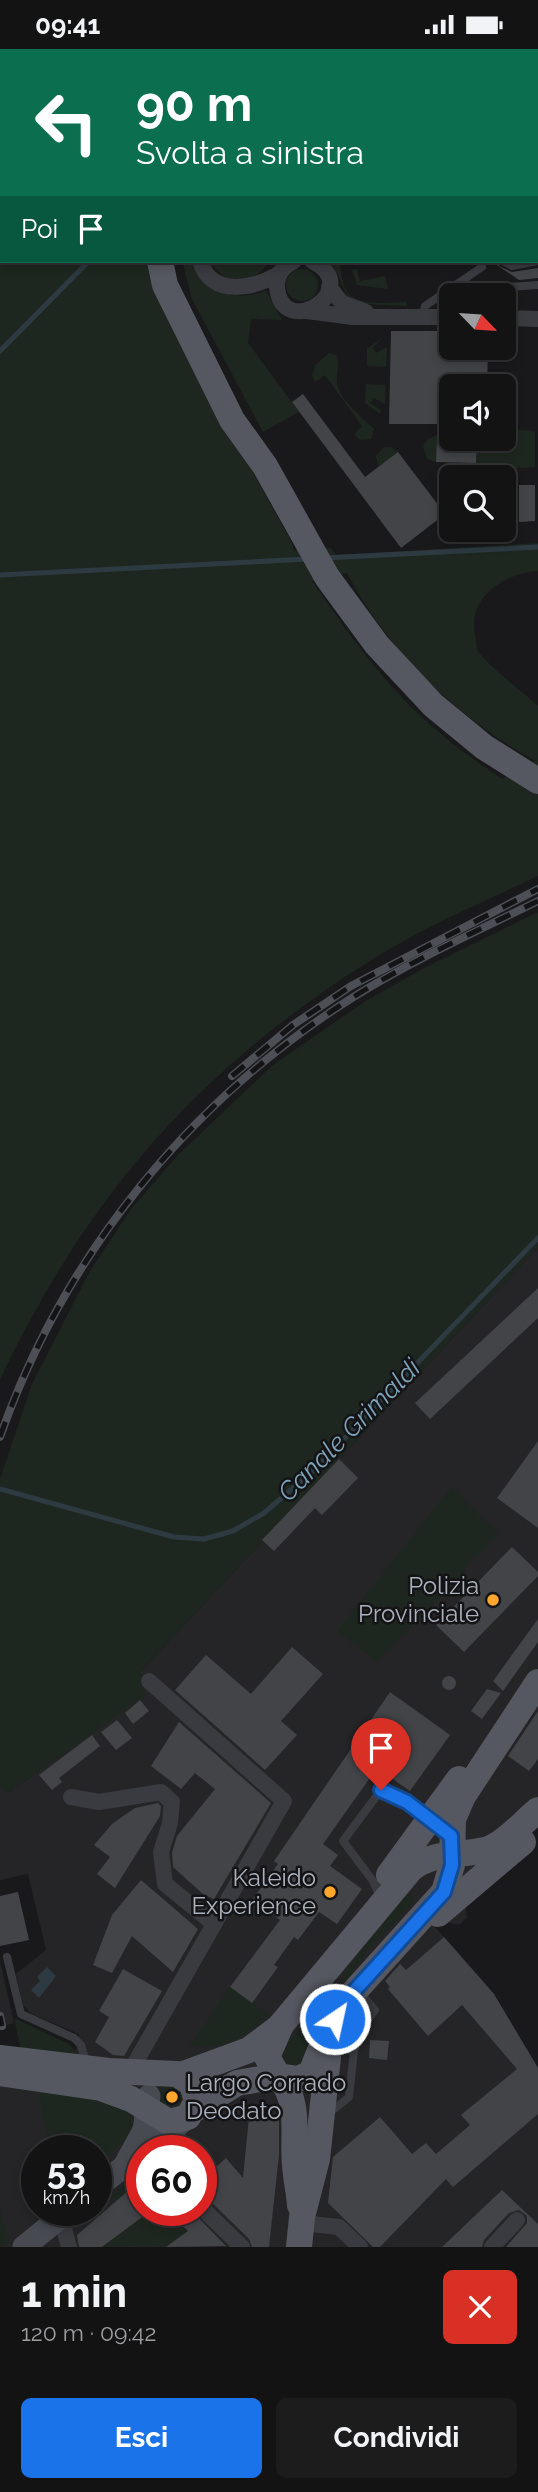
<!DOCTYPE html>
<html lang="it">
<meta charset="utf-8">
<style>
:root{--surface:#131314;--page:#1c1c1d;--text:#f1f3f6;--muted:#9d9ea0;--line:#323234;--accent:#1a73e8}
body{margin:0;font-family:Raleway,sans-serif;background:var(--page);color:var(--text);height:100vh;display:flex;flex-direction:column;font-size:26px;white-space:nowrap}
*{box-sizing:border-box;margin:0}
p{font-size:23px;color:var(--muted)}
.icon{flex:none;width:38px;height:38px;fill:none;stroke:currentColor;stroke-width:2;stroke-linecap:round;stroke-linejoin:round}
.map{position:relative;height:2198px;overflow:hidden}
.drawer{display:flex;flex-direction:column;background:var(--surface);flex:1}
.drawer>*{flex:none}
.guide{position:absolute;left:0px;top:0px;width:539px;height:214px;box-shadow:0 4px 10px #0003,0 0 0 2px var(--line);background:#0b6e4f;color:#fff;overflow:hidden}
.needle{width:46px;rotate:115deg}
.controls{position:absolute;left:439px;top:234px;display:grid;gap:14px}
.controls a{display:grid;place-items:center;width:77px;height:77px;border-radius:10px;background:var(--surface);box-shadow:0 4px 10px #0003,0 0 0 2px var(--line);font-size:35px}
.speed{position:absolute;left:21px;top:2086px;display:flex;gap:14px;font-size:35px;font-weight:700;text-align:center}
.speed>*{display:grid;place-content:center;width:91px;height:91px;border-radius:50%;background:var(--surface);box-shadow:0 4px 10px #0003,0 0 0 2px var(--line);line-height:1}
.speed small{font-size:18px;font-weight:400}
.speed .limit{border:10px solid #d22;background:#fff;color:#111}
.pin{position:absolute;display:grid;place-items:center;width:60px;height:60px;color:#fff;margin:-72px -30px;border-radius:50% 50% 50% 0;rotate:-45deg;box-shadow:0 0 7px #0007}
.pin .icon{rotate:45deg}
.me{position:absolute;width:77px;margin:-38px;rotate:34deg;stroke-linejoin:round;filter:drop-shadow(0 0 5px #0008)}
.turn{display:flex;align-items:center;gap:24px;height:147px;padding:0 21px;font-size:32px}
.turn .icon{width:91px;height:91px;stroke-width:2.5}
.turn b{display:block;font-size:49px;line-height:60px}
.then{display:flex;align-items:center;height:66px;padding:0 21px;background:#0003;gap:14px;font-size:26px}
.round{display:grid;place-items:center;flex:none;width:74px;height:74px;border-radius:10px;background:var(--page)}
.headline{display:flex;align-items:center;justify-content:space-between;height:119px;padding:0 21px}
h1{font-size:42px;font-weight:700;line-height:52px}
.cta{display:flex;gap:14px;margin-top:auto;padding:14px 21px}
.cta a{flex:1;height:80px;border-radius:10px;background:var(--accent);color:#fff;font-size:28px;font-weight:700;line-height:80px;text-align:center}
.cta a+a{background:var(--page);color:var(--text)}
.status{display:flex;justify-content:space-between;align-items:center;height:49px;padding:0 35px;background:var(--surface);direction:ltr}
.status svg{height:19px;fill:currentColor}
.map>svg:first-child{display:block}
</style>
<div class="status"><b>09:41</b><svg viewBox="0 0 49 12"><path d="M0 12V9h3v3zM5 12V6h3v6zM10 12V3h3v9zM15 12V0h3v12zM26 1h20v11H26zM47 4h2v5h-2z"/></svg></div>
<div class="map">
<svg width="538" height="2198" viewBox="0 0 538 2198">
<rect width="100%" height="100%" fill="#19191b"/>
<g fill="#252528" fill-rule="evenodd">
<path d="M538,1198V1750L465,1851L467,1869L459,1876L441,1872L434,1877L494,1945L538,2019V2198H0V2032L68,2040L79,1985L32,1965L23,1956L16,1925L46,1901L28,1825L0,1831V1737L8,1744L146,1645L142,1641L141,1622ZM37,2102H96V2161H37ZM142,2102H201V2161H142Z"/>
<polygon points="0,1912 14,1974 0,1978"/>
</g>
<g fill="#1e271f" fill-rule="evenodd">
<path d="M0,0H70L2,2V212H148L231,383L292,494L294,502L331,499L336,506L538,494V522C505,524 467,548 475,586C476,591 476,598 478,602C489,618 523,643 538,657V827C488,851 434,873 386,902C208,1010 88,1143 0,1331ZM347,524C389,604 457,668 535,712L502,730C482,715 460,702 441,685C389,642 350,587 312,532Z"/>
<path d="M182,212H191C205,245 234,253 266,242L282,271L251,270L248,294L299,363L263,383L192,250Z"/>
<path d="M208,212H270C259,228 244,235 224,228Z"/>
<path d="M331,212H339C341,221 342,237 348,244C358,258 391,253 407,253V257L364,255L348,248Z"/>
<polygon points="357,220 360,232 385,227 388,240 357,236 352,221"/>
<circle cx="302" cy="236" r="16"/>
<polygon points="463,238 468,244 452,247 451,259 436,258"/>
<polygon points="383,289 373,298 376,304 387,298 386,318 367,317 367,299"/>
<path d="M329,304L336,306C341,315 336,323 337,333C339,351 362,368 374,380L371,390L360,391L354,385L362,377L325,326L315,333L312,326L315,316Z"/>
<polygon points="366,335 385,336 385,355 374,349 370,354 381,361 380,365 365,354"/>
<polygon points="504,380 535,382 535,418 469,422 469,414 476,414 477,390 504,390"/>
<polygon points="437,386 436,413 427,410 423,397 428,390"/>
<polygon points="384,398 391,398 398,403 378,418 376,407"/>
<polygon points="538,863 538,1198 141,1622 142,1641 147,1645 8,1744 0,1737 0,1430 32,1335 90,1222 131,1160 178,1106 273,1016 364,953 424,919"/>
<polygon points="451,1438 499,1485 467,1517 451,1546 446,1543 377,1613 337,1582"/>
<path d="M413,1845V1854L366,1903L344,1934L341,1931C358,1910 384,1849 413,1845Z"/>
<path d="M230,1938L270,1966C248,1986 221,2003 190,1997Z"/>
<polygon points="332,1942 335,1946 312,1986 308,2006 299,2017 289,2016 283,2008 284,1997"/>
<polygon points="14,1969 69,1995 76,2003 75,2007 21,2002"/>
<circle cx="170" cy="2048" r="12"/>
<polygon points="41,2038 87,2043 132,2061 137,2072 126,2092 96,2116 96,2102 50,2102 39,2048"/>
<polygon points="142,2121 142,2161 190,2161 227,2196 102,2198 133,2174 111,2147"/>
<polygon points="0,2160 9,2194 0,2198"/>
</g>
<polygon fill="#2d3a41" points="47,1918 56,1927 39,1949 31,1941 40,1932 37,1928"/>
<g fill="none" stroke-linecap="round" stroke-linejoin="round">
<g stroke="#2d3a41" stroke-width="5">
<polyline points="317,2 319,0"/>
<polyline points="0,302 89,212"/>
<polyline points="324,509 538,498"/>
<polyline points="0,526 308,510"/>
<polyline points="0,1440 174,1488 204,1490 233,1482 264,1464 313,1422 538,1189"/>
</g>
</g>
<g fill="#434448">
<polygon points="491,212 497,212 499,217 512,223 538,219 538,229 519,231"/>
<polygon points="391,282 443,282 443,300 488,299 487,338 452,338 452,357 440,356 440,375 389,375"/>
<polygon points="303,345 365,428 398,403 445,465 401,499 292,353"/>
<polygon points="437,386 452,387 452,390 477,390 476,414 436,413"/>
<polygon points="519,436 535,436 535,472 519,473"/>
<polygon points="538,1239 538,1269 430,1370 415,1354"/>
<polygon points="538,1392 538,1479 497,1449"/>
<polygon points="339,1410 358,1429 322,1466 315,1459 274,1502 262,1491"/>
<polygon points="512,1498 538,1523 538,1527 464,1603 436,1576"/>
<polygon points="538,1570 538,1593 503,1642 493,1632"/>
<polygon points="292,1598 323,1625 281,1672 297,1686 265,1721 175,1641 206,1606 251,1645"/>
<circle cx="449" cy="1634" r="7"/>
<polygon points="487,1640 501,1644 482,1670 471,1662"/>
<polygon points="390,1643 450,1686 410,1742 377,1719 323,1795 338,1806 330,1817 362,1840 337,1875 319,1863 298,1891 294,1888 274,1916 278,1918 252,1954 230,1938 280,1871 252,1851 278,1815 274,1812"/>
<polygon points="140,1651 149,1662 133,1675 125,1664"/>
<polygon points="538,1662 538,1710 529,1722 508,1707"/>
<polygon points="117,1671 132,1689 116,1701 101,1683"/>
<polygon points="179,1673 271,1754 214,1850 204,1846 173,1818 172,1804 177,1787 215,1740 195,1724 181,1740 151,1717"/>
<polygon points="92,1686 100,1697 59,1729 62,1733 52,1741 39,1726"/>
<polygon points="158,1754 161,1757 160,1767 115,1839 97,1825 110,1808 94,1796 112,1775 135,1759"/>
<polygon points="141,1831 198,1880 173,1923 132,1887 112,1924 93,1916 112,1866"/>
<polygon points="18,1843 29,1891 0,1897 0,1847"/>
<polygon points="444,1888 494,1945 538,2019 538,2065 453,2138 446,2130 380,2198 373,2198 328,2154 333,2108 380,2068 412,2105 426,2094 436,2105 470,2076 461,2066 517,2020 462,1956 428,1987 388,1940 390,1938 385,1932 400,1915 406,1921"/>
<polygon points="123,1920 162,1942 124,2007 113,2006 95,1993 109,1968 99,1962"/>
<polygon points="370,1991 389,1992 387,2011 369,2009"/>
<polygon points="249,2068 279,2071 279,2106 269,2198 252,2198 249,2190 208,2150 201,2148 201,2103 215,2119 226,2109 243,2129"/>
<polygon points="502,2141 538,2175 538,2198 506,2198 527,2174 527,2167 519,2161 509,2164 484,2191 482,2198 442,2198"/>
<polygon points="128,2142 146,2165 102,2198 79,2198 77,2186"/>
<polygon points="166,2161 191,2161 226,2197 166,2198 188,2182"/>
</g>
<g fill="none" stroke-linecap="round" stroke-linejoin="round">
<g stroke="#393b41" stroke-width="8">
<polyline points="445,0 445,2"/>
<polyline points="293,2 294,0"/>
<polyline points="503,212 512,217 538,212"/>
<polyline points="473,247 492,239 538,236"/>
<polyline points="422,268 425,257 482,218"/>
<polyline points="378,1843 373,1832 343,1792 381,1741 427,1767"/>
<polyline points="7,1908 21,1965 74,1989 81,1996 86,2013"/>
<polyline points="354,2002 362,1979 375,1961 359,1943"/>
<polyline points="327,2066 349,2048 354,2002 334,1997"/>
</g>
<g stroke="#393b41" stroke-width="16">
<path d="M200,212C212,250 255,239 280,224"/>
<path d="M294,212C284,217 276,225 277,238C282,294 367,239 312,212"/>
<polyline points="329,238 342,254 366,263"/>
<polyline points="307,262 353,268 452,268"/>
<polyline points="504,269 538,270"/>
<polyline points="71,1748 99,1753 161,1743 172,1753 170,1774 161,1803 165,1835 213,1874"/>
<polyline points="130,2023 284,1752 149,1632"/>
<polyline points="201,2158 242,2198"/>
<polyline points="61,2168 69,2198"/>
<polyline points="302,2174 339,2178 360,2198"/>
<polyline points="492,2198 517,2171"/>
</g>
<g stroke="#474a51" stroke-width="23">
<polyline points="146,2102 184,2071"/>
<polyline points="126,2114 144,2081 149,2047"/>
<polyline points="96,2139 139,2106"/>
<polyline points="24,2198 69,2161"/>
</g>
<g stroke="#555860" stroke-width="26">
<polyline points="204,0 205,2"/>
<polyline points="87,2 88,0"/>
<polyline points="160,212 165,236 232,371 265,417 327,528 377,596 433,656 484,698 538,732"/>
<path d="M538,1633L463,1747L453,1770L452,1816L444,1843L344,1954L327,1984L311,2024L298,2030L278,2027L267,2008L281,1976L411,1820C434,1802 459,1807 485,1801C504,1796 523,1773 538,1761"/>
<polyline points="389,1826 459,1730"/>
<polyline points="438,1865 523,1793"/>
<polyline points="0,2009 109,2022 177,2025 192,2035 197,2052 188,2068 169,2073 131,2050 101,2039 0,2024"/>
<polyline points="181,2026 249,2001 277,1980"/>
<path d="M281,2029C301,2058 292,2084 295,2116C296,2130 299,2143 300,2156"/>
<polyline points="193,2061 237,2034 278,2027"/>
<polyline points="299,2198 302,2168 317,2110 329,1999"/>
</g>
<g stroke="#4c4f56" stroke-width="8">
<g id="rail">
<polyline points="232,1027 293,976 351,937 538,840"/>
<path d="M0,1388C64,1205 191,1050 355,947C413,911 477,882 538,852"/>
<polyline points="0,1967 2,1977"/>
</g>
</g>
<use href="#rail" stroke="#141416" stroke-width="5" stroke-dasharray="16" stroke-linecap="butt"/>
</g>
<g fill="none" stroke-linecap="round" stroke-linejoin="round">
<g stroke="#114b97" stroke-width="18">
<polyline id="route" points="335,1970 356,1940 444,1843 452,1816 451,1787 407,1753 381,1741"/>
</g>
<use href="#route" stroke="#1a73e8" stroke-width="12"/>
</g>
<g fill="#ffa72d" stroke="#141416" stroke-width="2.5">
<circle cx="493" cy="1551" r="7"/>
<circle cx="330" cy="1843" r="7"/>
<circle cx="172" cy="2048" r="7"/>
</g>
<g text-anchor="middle" stroke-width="5" stroke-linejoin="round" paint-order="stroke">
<g font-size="24" fill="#aab1bc" stroke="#141416" text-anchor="end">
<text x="479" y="1545">Polizia<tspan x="479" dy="28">Provinciale</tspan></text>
<text x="316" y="1837">Kaleido<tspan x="316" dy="28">Experience</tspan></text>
<text x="186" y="2042" text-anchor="start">Largo Corrado<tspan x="186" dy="28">Deodato</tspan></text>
</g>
<g font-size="26" font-style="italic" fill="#7ea3ba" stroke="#141416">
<text transform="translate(349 1381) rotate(-45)" y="9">Canale Grimaldi</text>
</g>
</g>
</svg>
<div class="controls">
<a><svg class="needle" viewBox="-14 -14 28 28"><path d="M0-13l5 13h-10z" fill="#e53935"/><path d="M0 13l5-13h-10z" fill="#9d9ea0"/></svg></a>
<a><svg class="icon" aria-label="sound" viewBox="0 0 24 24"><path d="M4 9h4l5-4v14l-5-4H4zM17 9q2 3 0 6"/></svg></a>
<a><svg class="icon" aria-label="search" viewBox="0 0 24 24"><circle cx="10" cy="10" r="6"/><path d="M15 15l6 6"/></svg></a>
</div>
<div class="speed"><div>53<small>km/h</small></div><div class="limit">60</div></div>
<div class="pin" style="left:381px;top:1741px;background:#d93025"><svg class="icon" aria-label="arrive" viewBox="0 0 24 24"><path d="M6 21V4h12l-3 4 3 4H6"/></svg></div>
<svg class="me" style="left:335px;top:1970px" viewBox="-20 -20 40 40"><circle r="17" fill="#1a73e8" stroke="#fff" stroke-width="3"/><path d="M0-11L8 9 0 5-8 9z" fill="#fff"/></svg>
<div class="guide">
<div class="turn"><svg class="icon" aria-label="left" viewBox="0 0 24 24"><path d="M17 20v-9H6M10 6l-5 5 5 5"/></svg><div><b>90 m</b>Svolta a sinistra</div></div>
<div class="then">Poi<svg class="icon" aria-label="arrive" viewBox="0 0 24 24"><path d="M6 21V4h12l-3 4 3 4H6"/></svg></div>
</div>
</div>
<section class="drawer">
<div class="headline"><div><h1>1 min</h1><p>120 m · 09:42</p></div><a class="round" style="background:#d93025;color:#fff"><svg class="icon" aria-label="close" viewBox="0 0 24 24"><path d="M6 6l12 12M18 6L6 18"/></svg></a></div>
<div class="cta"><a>Esci</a><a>Condividi</a></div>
</section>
